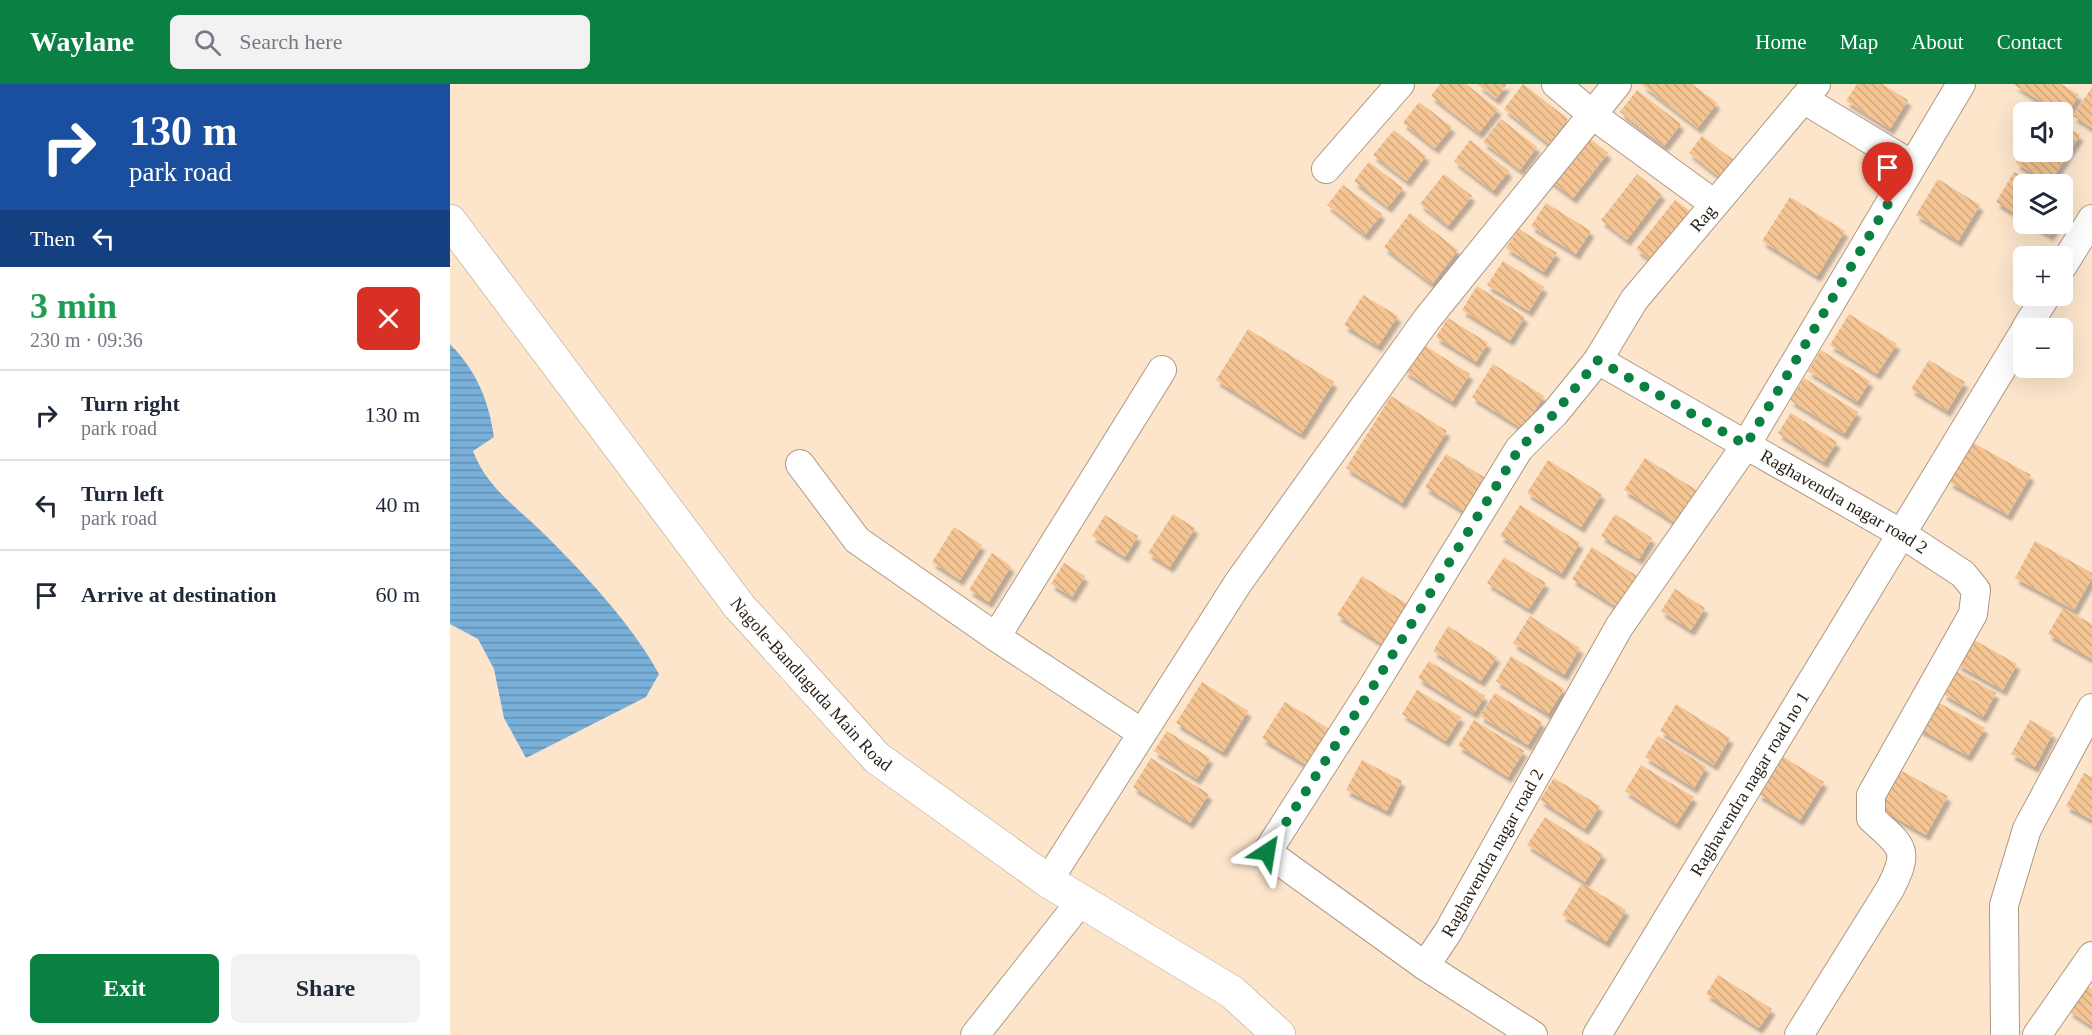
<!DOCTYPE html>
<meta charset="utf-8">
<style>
:root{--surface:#fff;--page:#f2f2f3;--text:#1f2937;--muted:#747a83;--line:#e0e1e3;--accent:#0b8043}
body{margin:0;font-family:"Times New Roman",serif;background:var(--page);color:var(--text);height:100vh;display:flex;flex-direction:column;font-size:22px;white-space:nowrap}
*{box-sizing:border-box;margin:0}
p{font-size:20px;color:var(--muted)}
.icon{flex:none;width:33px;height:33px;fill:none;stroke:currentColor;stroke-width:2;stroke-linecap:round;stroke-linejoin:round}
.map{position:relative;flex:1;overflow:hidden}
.panel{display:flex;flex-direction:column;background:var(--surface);width:450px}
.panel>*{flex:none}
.banner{background:#1a4fa0;color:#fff;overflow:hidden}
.tools{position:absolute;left:1563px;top:18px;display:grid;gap:12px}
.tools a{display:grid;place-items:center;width:60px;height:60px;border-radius:9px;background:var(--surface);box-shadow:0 6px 24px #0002;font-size:30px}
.pin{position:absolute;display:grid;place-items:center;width:51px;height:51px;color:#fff;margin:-62px -26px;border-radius:50% 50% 50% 0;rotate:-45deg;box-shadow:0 0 6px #0007}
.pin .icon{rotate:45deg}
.me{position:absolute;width:66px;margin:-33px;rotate:33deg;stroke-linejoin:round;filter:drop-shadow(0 0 4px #0008)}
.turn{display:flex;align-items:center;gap:21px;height:126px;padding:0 30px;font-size:27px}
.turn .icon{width:78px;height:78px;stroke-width:2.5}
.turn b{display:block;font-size:42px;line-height:51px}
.then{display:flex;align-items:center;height:57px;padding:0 30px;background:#0003;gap:12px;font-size:22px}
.round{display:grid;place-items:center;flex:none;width:63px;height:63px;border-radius:9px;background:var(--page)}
.head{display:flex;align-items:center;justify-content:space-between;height:102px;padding:0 30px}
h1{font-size:36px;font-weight:700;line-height:45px;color:#1e9e55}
.cta{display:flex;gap:12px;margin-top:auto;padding:12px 30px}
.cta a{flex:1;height:69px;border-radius:9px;background:var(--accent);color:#fff;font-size:24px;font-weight:700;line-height:69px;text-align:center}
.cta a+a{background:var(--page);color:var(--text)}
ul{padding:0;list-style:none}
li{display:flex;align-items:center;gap:18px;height:90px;padding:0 30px;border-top:2px solid var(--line)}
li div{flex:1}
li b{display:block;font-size:22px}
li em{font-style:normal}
header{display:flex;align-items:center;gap:36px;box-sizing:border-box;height:84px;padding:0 30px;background:var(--accent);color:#fff}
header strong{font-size:28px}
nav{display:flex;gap:33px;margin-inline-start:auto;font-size:21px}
.search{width:420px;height:54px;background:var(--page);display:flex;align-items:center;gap:15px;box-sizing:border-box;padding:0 21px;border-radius:9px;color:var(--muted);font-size:22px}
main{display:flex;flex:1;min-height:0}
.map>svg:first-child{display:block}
</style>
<header>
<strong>Waylane</strong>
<div class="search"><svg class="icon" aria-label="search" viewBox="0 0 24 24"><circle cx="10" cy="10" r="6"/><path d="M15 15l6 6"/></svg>Search here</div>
<nav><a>Home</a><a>Map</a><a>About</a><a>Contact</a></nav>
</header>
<main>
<section class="panel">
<div class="banner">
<div class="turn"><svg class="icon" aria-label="right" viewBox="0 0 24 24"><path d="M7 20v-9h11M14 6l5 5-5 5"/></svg><div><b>130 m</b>park road</div></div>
<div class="then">Then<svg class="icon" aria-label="left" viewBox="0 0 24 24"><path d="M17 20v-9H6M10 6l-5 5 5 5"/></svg></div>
</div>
<div class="head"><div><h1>3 min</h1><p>230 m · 09:36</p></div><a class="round" style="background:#d93025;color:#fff"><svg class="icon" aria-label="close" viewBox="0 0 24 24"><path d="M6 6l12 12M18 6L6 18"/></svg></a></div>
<ul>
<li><svg class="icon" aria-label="right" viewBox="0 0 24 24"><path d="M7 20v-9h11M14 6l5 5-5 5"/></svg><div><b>Turn right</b><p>park road</p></div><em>130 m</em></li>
<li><svg class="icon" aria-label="left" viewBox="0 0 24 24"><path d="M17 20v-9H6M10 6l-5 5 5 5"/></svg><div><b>Turn left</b><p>park road</p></div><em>40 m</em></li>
<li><svg class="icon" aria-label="arrive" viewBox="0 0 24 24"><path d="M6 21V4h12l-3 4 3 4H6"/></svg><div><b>Arrive at destination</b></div><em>60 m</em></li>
</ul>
<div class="cta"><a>Exit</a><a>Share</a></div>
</section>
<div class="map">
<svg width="1642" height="951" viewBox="0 0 1642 951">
<defs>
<pattern id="water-rules" width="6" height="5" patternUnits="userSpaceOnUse" patternTransform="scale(1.5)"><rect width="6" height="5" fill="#79b0da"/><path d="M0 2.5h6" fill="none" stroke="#638fb0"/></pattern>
<pattern id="building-back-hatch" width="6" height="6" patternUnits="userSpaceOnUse" patternTransform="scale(1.5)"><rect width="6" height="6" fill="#f5c493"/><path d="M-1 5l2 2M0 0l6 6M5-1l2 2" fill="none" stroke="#d2a87e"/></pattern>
<filter id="shadow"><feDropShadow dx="3.5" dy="6" stdDeviation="1.5" flood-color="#0004"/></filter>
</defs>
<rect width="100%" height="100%" fill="#fde5cc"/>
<path fill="url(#water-rules)" d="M0,260C26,286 39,317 44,353L23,367C36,402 64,421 90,446C132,487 181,539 209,590L196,613L76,674L54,634L44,585L28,555L0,540Z"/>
<g fill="url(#building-back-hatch)" filter="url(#shadow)">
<polygon points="990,0 1016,0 1048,25 1029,49 981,12"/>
<polygon points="1027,0 1057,0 1046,15"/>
<polygon points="1073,0 1118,35 1099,60 1054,25"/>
<polygon points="1191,0 1242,0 1267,19 1248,44"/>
<polygon points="1407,0 1432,0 1458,16 1440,45 1396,17"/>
<polygon points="1563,0 1611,0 1629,11 1615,33"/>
<polygon points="1642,3 1642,44 1623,32"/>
<polygon points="1187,6 1231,40 1214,62 1170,28"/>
<polygon points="969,18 1002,43 985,64 953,39"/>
<polygon points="1051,35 1087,63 1070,86 1033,58"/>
<polygon points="1612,40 1630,51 1599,100 1566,79 1573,68 1612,68"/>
<polygon points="944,46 976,72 957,97 923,71"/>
<polygon points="1133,49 1158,69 1123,114 1098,95"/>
<polygon points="1252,52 1285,77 1272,95 1239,69"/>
<polygon points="1020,56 1059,87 1043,107 1004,77"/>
<polygon points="919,78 953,104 938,123 904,97"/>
<polygon points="1564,88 1584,100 1574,100 1574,135 1546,118"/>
<polygon points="994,90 1022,112 998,142 970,120"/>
<polygon points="1187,90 1212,110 1177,156 1151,136"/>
<polygon points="1488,95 1530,121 1508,157 1466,131"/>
<polygon points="893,101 932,130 915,151 877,121"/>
<polygon points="1340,113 1395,147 1367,192 1312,157"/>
<polygon points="1225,116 1245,131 1206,180 1186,165"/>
<polygon points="1096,119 1141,147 1126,170 1081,142"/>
<polygon points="960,129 1008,166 982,200 934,163"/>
<polygon points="1581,140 1607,140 1600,151"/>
<polygon points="1069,145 1107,169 1094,188 1056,164"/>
<polygon points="1053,177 1094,203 1079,227 1037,201"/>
<polygon points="1027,202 1075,233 1060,256 1012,226"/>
<polygon points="913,211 948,232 928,262 894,241"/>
<polygon points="1399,230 1447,260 1427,290 1380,261"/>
<polygon points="998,234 1038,259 1026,278 986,253"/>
<polygon points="798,245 884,298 851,350 766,296"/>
<polygon points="972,260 1020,290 1002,318 954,287"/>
<polygon points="1371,266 1420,297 1407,318 1358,287"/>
<polygon points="1479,276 1515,298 1497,327 1461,305"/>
<polygon points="1043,280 1094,312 1073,345 1022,313"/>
<polygon points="1354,294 1408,328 1394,350 1340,316"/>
<polygon points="941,312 997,347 952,419 896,384"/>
<polygon points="1341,329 1387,358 1374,378 1328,349"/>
<polygon points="1522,358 1581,391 1558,431 1499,398"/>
<polygon points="996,370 1036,394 1015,428 975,403"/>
<polygon points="1195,374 1253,410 1232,443 1174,406"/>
<polygon points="1098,376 1152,410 1131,443 1077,409"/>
<polygon points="1070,421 1130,459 1111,490 1050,452"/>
<polygon points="723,430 745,444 720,483 698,469"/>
<polygon points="1165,430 1202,454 1189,475 1151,452"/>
<polygon points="655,431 688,452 675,473 642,452"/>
<polygon points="504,443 532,461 510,496 482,478"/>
<polygon points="1585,457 1642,489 1642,494 1624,526 1565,494"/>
<polygon points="1142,463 1187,492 1167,523 1122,495"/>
<polygon points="542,469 561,482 539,518 519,506"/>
<polygon points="1054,473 1096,499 1079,525 1037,499"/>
<polygon points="614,479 635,492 622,513 601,500"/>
<polygon points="912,492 959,521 934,561 887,531"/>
<polygon points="1225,505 1255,524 1241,546 1211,527"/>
<polygon points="1613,524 1642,540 1642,575 1598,550"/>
<polygon points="1080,532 1130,564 1114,591 1063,559"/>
<polygon points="998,542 1047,573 1031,597 983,567"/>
<polygon points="1521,554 1567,580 1553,606 1507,580"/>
<polygon points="1061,572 1114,605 1098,630 1046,597"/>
<polygon points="979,577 1035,612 1024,629 968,594"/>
<polygon points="1506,587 1546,609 1533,633 1493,610"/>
<polygon points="752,598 798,627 773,668 726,639"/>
<polygon points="967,606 1011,633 996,657 952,630"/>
<polygon points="1045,609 1092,638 1078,661 1030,632"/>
<polygon points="1484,616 1535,644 1518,672 1468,644"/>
<polygon points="835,618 881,646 858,682 812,654"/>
<polygon points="1226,620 1280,654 1264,681 1210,647"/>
<polygon points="1024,636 1074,667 1058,693 1008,662"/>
<polygon points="1580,636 1603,649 1585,683 1561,670"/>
<polygon points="717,647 760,674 747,695 704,667"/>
<polygon points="1208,652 1256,683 1244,704 1195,673"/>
<polygon points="1332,672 1374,698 1350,736 1308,710"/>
<polygon points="701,674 759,710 740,739 683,703"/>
<polygon points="912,676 952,697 937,727 896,706"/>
<polygon points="1191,681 1244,713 1226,740 1175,707"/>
<polygon points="1446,684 1498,712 1476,751 1425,722"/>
<polygon points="1634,689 1642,693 1642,736 1616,722"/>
<polygon points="1104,694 1150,722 1135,745 1090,716"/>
<polygon points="1095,733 1153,770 1135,798 1077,761"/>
<polygon points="1132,799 1176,826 1156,858 1112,831"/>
<polygon points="1268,891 1322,925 1309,944 1256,910"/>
<polygon points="1636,901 1642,905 1642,942 1619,927"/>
</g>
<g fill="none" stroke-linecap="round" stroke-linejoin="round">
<g stroke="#af9882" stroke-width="30">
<g id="minor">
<polyline points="1106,0 1144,32 1263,119"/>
<polyline points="1353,15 1462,81"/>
<polyline points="876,85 950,0"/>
<polyline points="1612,183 1642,135"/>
<polyline points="1576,244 1596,212"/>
<polyline points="1148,276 1296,361 1511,0"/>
<polyline points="350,380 407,456 546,553 692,649"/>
<polyline points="546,553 712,286"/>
<polyline points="598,797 788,499 977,235 1167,0"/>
<path id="s1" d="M975,882L817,768L922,604L1069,365L1105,329L1148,276L1184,216L1366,0"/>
<polyline points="525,951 631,817"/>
<path id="s2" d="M1083,951L975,882L998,848L1169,543L1296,361L1452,450L1513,490L1526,506L1523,530L1421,711V734C1452,763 1461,764 1440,805L1349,951"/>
<path id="s3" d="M1147,951L1574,248"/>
<polyline points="1555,951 1554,821 1577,745 1642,624"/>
<polyline points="1587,951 1642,872"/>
</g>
</g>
<g stroke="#af9882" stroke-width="34">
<g id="tertiary">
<path id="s4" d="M0,137L289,522L427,674L598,797L782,908L829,951"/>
</g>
</g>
<use href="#minor" stroke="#fff" stroke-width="28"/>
<use href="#tertiary" stroke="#fff" stroke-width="33"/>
</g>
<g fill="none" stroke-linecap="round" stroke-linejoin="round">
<polyline stroke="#0b8043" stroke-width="10" stroke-dasharray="0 18" points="817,768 922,604 1069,365 1105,329 1148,276 1296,361 1438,120"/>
</g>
<g text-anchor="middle" stroke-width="5" stroke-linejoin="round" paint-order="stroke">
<g font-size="18" fill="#2b2219" stroke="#fff5eb">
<text dy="6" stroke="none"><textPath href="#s1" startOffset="966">Rag</textPath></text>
<text dy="6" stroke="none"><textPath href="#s2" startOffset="854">Raghavendra nagar road 2</textPath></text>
<text dy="6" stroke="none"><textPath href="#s4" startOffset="588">Nagole-Bandlaguda Main Road</textPath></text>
<text dy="6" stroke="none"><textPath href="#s3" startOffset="294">Raghavendra nagar road no 1</textPath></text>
<text dy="6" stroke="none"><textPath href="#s2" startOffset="260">Raghavendra nagar road 2</textPath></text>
</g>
</g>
</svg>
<div class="tools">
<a><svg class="icon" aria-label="sound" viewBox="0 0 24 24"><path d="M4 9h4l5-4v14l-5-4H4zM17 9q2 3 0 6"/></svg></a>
<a><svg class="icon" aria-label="layers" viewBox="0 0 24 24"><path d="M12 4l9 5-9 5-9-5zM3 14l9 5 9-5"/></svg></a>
<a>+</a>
<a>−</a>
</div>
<div class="pin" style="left:1438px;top:120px;background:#d93025"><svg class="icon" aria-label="arrive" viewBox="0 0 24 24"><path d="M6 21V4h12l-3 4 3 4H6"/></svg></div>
<svg class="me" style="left:817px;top:768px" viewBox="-20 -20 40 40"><path d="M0-17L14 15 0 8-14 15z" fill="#0b8043" stroke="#fff" stroke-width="4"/></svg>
</div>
</main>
